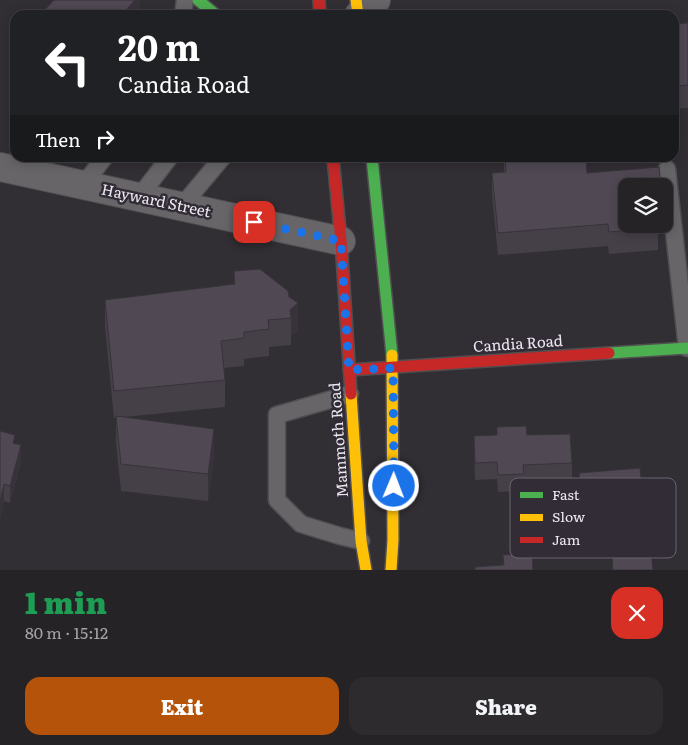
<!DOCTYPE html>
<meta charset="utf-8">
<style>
:root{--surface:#262327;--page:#2e2b2f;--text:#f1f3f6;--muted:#a4a4a7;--line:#424044;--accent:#b45309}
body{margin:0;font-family:Literata,serif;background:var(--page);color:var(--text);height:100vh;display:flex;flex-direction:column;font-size:19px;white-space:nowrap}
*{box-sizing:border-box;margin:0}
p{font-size:16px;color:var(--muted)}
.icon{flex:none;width:28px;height:28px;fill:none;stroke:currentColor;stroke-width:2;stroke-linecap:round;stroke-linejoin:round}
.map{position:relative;height:570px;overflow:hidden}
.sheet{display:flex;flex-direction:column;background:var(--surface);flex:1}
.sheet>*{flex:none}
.hud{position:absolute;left:10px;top:10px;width:669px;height:152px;border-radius:15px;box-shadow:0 2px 12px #0003,0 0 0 1px var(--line);background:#202124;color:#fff;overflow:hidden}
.buttons{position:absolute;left:618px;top:178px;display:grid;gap:10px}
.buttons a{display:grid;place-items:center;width:55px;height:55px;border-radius:10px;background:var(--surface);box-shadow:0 2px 12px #0003,0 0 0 1px var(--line);font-size:25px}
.pin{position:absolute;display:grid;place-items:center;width:42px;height:42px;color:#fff;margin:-21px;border-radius:10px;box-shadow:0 2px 8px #0006}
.me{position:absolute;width:55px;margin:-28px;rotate:1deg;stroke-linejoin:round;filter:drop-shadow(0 0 4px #0008)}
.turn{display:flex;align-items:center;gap:18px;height:105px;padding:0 25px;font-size:22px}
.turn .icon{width:65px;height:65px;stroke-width:2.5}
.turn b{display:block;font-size:35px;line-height:42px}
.then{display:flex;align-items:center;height:48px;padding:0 25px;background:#0003;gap:10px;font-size:19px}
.round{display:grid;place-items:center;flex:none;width:52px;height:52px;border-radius:15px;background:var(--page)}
.overview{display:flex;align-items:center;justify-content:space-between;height:85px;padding:0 25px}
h1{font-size:30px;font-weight:800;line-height:38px;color:#1e9e55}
.cta{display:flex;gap:10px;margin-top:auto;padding:10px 25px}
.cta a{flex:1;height:58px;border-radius:15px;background:var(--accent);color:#fff;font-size:20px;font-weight:800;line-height:58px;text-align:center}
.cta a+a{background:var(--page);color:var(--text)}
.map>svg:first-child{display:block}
</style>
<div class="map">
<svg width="688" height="570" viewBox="0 0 688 570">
<rect width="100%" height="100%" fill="#322f34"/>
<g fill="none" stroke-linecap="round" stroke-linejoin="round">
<g stroke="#504e51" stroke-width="19">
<g id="lane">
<polyline points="183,15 185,0"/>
<polyline points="667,169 687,348"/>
<polyline points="83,185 104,158"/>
<polyline points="139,197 169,158"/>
<polyline points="181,207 222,158"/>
<polyline points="350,394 277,415 277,500 301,524 340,536 361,541"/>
</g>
</g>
<g stroke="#504e51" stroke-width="30">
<g id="street">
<polyline points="359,15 376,0"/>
<polyline points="0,167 341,241"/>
</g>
</g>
<g stroke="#504e51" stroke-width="14">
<g id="fast">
<polyline points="198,0 216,15"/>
<polyline points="372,158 392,355"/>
<polyline points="609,353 688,348"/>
</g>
</g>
<g stroke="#504e51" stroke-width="14">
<g id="slow">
<polyline points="356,0 358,15"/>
<polyline points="351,394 361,541 366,570"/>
<polyline points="391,570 393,540 392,355"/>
</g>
</g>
<g stroke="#504e51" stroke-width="14">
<g id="jam">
<polyline points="319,0 320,15"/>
<polyline points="333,158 341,241 351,394"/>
<polyline points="349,370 609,353"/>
</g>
</g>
<use href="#lane" stroke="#676568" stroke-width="16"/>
<use href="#street" stroke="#676568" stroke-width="28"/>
<use href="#fast" stroke="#4caf50" stroke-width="11"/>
<use href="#slow" stroke="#ffc107" stroke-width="11"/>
<use href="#jam" stroke="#c62828" stroke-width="11"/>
</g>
<g fill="#453f48">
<polygon points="674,16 676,24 688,23 688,108 674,109"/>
<polygon points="195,158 209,158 203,165"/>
<polygon points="504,158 586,158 587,173 626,186 658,228 658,250 609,254 608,246 498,255 492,195 492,173 504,173"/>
<polygon points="234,271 289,297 298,330 291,336 291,345 269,347 269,356 244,359 244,366 224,368 225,380 225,407 124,417 214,456 208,501 121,491 116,443 116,417 114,418 105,327 105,300 234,284"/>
<polygon points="0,431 15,444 21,462 10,503 4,501 0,519"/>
<polygon points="474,436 572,463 572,480 524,482 524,491 498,492 497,479 475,480"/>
<polygon points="579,473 646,530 653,570 612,570 612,557 614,557 611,521 582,524 579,490"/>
</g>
<g fill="#38333b">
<polygon points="135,0 140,0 140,15 122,15"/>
<polygon points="203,158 209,158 203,165"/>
<polygon points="298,303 298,330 291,336 291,318 290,310"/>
<polygon points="214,429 214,456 208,501 208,474"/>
<polygon points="21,445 21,462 10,503 10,486"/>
<polygon points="4,484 4,501 0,519 0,502"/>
</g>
<g fill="#504954" stroke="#38333b">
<polygon points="54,0 135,0 122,15 40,15"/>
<polygon points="675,15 676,24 688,23 688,85 674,86 674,16"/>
<polygon points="505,158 586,158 587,173 659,167 661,186 626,186 626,224 658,224 658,228 609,232 608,224 498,233 492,173 506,172"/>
<polygon points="260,269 288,291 289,297 298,303 290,310 291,318 268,320 269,329 244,332 244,338 221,341 225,380 114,391 105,300 235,284 234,271"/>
<polygon points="116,416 214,429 208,474 121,464"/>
<polygon points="526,426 527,435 570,434 572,463 523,465 524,474 498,475 497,462 475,463 474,436 497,435 497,427"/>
<polygon points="0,431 15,435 13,443 21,445 10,486 4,484 0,502"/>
<polygon points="640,468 646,530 649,530 653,570 613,570 612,557 616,557 611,504 582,507 579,473"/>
<polygon points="532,553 533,570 475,570 475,567 504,565 503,555"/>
</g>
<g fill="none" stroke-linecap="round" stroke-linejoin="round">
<polyline stroke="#1a73e8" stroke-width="9" stroke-dasharray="0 16.2" points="254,222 341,241 349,370 393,368 394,486"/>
</g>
<g text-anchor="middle" stroke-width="5" stroke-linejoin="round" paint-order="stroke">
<g font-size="15" fill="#ede9f0" stroke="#322c37">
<text transform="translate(156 201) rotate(12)" y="5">Hayward Street</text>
<text transform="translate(518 344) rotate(-4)" y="5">Candia Road</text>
<text transform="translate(339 440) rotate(-94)" y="5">Mammoth Road</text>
</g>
</g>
<rect x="510" y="478" width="166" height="80" rx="8" fill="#322c37" stroke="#6a656e" stroke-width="1"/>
<rect x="520" y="492" width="23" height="6" fill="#4caf50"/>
<rect x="520" y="514" width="23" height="7" fill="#ffc107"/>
<rect x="520" y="537" width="23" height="6" fill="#c62828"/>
<g font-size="14" fill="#ede9f0">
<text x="552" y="500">Fast</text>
<text x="552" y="522">Slow</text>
<text x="552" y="545">Jam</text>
</g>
</svg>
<div class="buttons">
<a><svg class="icon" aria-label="layers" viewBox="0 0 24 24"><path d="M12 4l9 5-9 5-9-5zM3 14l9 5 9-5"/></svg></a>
</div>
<div class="pin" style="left:254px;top:222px;background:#d93025"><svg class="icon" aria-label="arrive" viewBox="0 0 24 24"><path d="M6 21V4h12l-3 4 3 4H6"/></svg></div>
<svg class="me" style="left:394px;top:486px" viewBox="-20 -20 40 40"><circle r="17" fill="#1a73e8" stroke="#fff" stroke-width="3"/><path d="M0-11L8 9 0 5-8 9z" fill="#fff"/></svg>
<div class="hud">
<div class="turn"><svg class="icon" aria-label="left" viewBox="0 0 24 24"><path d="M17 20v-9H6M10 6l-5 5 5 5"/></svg><div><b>20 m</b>Candia Road</div></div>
<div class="then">Then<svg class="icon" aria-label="right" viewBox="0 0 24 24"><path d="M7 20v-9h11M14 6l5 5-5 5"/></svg></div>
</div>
</div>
<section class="sheet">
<div class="overview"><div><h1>1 min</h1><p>80 m · 15:12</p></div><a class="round" style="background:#d93025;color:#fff"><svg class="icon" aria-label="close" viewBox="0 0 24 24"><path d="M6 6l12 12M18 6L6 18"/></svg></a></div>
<div class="cta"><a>Exit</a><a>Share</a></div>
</section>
